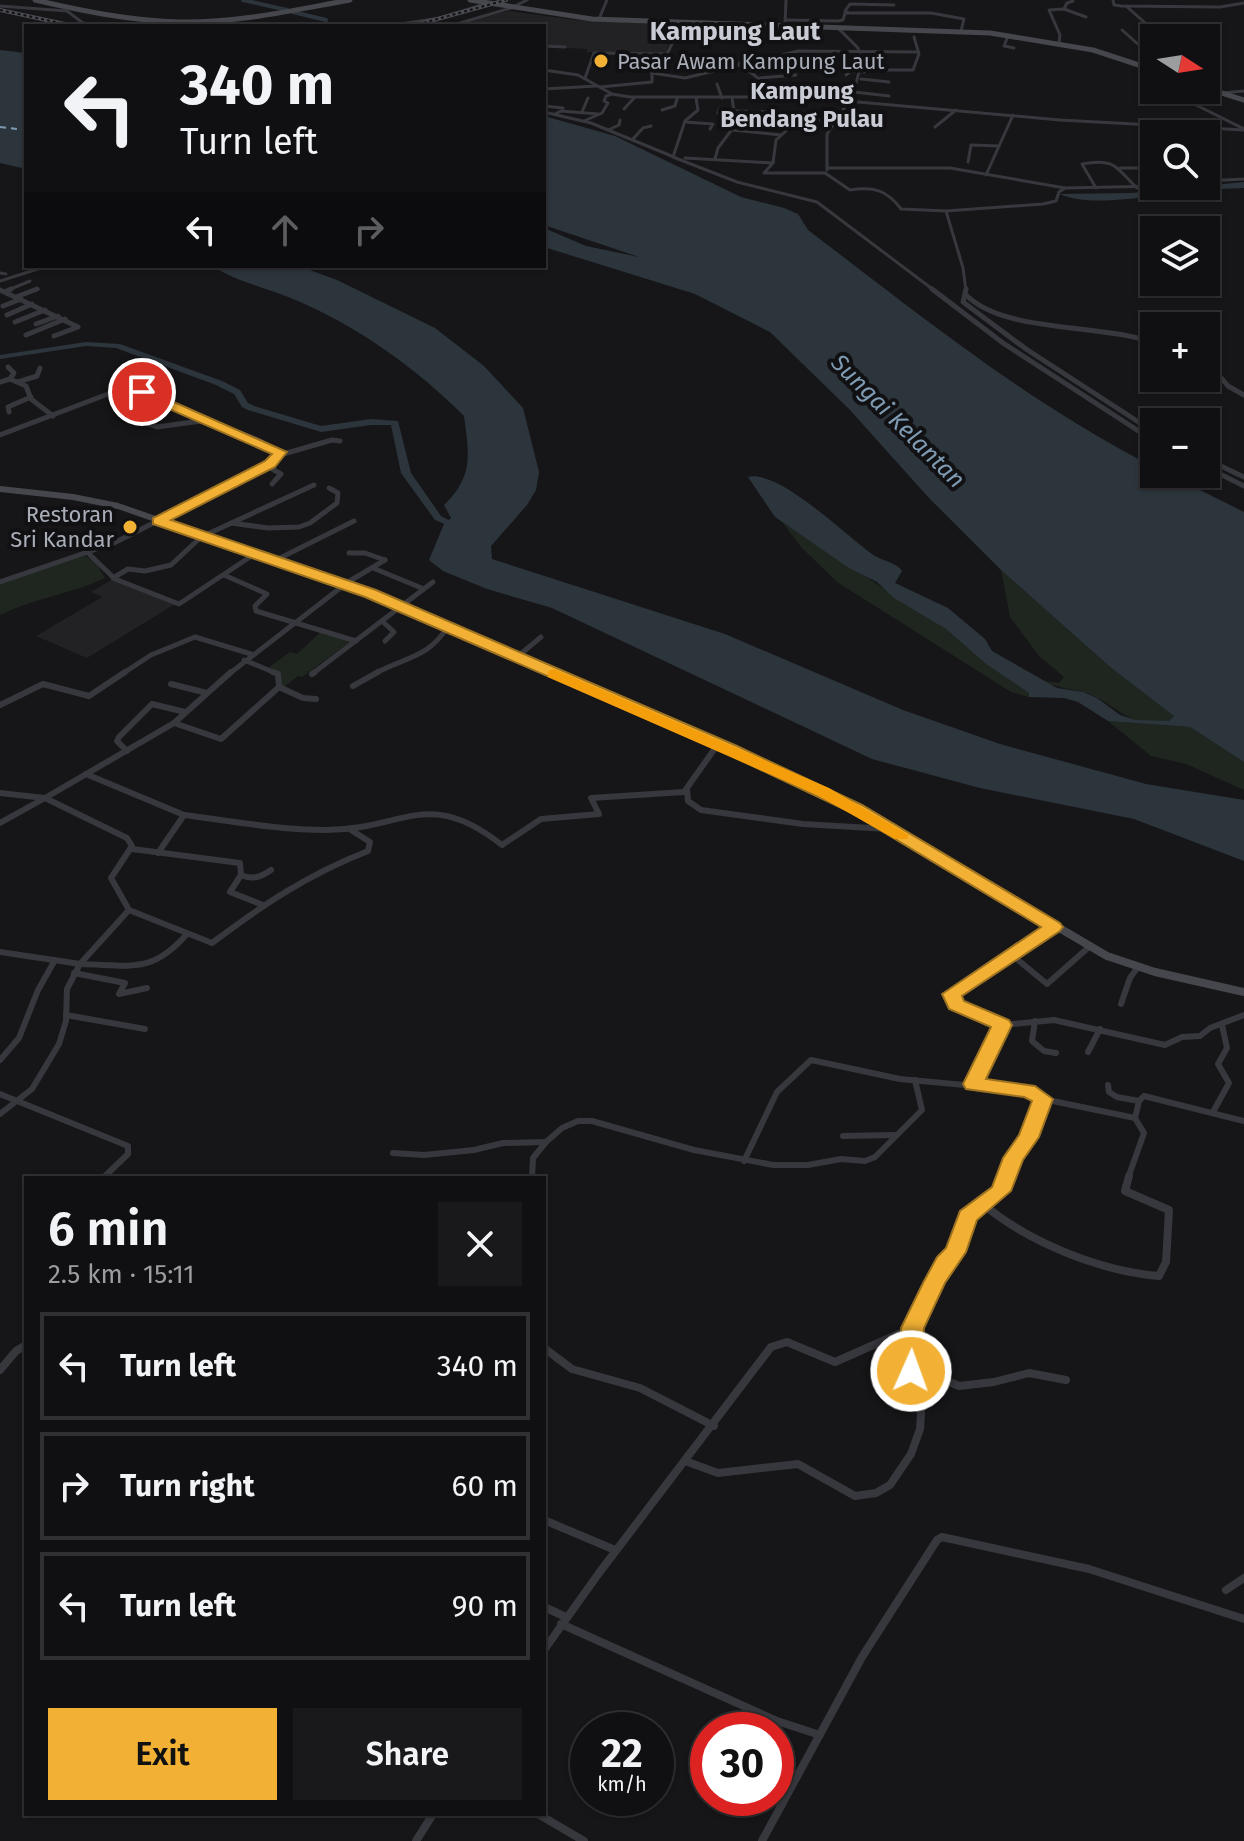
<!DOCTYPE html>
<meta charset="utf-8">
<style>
:root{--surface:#101012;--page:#19191b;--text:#f1f3f6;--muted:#9c9d9f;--line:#303032;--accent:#f2b134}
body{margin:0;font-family:"Fira Sans",sans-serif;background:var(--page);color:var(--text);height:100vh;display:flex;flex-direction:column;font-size:30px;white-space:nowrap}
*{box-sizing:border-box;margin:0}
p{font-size:26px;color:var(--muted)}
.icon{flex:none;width:44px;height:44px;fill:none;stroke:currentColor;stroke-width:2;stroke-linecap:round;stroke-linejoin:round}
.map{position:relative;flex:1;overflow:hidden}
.panel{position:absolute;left:24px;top:1176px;width:522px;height:640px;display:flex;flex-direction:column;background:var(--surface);border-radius:0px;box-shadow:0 2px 6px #0004,0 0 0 2px var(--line)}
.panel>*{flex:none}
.top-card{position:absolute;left:24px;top:24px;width:522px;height:244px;border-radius:0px;box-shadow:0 2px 6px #0004,0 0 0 2px var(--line);background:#101012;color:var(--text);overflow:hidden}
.needle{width:52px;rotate:102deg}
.tools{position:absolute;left:1140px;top:24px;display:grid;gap:16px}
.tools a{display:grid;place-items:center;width:80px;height:80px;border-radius:0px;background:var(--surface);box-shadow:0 2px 6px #0004,0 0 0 2px var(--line);font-size:40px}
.speed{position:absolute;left:570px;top:1712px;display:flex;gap:16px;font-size:40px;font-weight:700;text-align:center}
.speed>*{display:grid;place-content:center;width:104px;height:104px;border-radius:50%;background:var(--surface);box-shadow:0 2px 6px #0004,0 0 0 2px var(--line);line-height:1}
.speed small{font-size:20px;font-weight:400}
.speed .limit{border:12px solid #d22;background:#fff;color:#111}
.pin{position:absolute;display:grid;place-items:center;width:68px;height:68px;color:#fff;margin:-34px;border:4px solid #fff;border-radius:50%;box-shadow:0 2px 8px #0007}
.me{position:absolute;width:88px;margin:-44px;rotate:2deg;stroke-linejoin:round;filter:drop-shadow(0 0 6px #0008)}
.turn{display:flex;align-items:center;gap:28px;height:168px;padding:0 24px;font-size:36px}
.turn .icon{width:104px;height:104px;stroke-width:2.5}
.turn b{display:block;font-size:56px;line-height:68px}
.lanes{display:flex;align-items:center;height:76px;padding:0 24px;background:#0003;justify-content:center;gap:40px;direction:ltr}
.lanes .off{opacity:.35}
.round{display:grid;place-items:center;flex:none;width:84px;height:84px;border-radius:0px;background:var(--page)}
.headline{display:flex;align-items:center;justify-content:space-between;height:136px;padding:0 24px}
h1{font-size:48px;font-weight:600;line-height:60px}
.cta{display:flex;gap:16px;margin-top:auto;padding:16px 24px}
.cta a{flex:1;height:92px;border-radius:0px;background:var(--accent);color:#111;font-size:32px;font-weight:600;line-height:92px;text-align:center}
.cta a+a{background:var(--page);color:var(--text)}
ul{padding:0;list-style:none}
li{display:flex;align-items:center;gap:24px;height:108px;margin:0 16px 12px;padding:0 8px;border:4px solid var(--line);border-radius:0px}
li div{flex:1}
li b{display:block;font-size:30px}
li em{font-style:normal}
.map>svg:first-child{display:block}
</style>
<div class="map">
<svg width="1244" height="1841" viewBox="0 0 1244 1841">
<rect width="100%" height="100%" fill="#161618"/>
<g fill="#222225">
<polygon points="509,11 575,20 678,24 665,53 587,52 587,49 544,47 544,26 452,26"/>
<polygon points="113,579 175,604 87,658 36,636 102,597 91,592"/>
</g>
<g fill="#1e261f">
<polygon points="783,523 946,629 986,664 1029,693 1029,697 1011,692 837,582 801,547"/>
<path d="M84,555L96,563L105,578C71,594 34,598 0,615V582Z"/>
<path d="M1001,570L1109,666L1171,711L1174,716L1172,720C1130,732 1117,703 1086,693C1071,688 1058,689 1044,681L1059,683L1064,677L1039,656L1010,617Z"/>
<polygon points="322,631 351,641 302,677 298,676 284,687 281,685 278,672 269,667 290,652 297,654"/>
<polygon points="1108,721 1190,727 1244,762 1244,790 1186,764 1151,756"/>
</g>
<g fill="#2c353c">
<polygon points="0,50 26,53 26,169 0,163"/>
<path d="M544,116L615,136L741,197L784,208L798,214L808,230C920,315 1028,403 1154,467V474H1168L1244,512V762L1190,727L1108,721L1078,702L1064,698L1029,697V693L986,664L946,629L894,598L877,582L849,568L775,517L748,477C780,469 849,539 875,556C885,562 896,562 902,571L895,583L948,608L985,639L992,651L1057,688L1083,692L1097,698L1120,715L1136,720L1169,721L1174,716L1109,666L1001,570L929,498L849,409L770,332L695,294L544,247V228L586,246L639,257L544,225Z"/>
<path d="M1244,182V188C1227,189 1210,189 1193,190C1159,194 1092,209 1060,194L1132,193Z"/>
<path d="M212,266H299L337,280L435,328L484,366L523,408L539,472L536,490L527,505L491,546L492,559L725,634L903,710L1000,744L1146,784L1244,800V861L1134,819L980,788L872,759L552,608L487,589L443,571L429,560L444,524L451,518L444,505C474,476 469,454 464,416C416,368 360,328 298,301C269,288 239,283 212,266Z"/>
</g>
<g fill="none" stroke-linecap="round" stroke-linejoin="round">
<g stroke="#2c353c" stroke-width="4">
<polyline points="243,0 287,10"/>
<polyline points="293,12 326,20"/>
</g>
<polygon fill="#2c353c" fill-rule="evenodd" points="86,342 120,344 222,381 240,390 248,403 254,406 321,426 371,419 398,421 411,473 441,516 452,522 447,525 435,520 401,473 391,425 371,425 321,432 248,410 242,407 234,394 216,385 116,348 86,346 0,359 0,355"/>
<polyline stroke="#7f9bb3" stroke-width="2" stroke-dasharray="6 5" stroke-linecap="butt" points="0,127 26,130"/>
<g stroke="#37383d" stroke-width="3">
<polyline points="1113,0 1114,5 1121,6 1220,7 1244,3"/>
<polyline points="0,6 67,11 83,23 97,26"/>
<polyline points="1126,6 1152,29 1155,38"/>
<polyline points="1064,9 1067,3 1073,1"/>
<polyline points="848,13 845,11 850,4 894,5"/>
<polyline points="599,19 607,0"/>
<polyline points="786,20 838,21 843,20 845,13 931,13 964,19 961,31"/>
<polyline points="785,24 786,0"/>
<polyline points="387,26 440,18 488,3"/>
<polyline points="450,26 511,8 527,0"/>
<polyline points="1122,30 1139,45 1154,48"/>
<polyline points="1008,36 1004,46 1014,48"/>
<polyline points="1059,43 1060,35 1049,10 1064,9 1086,17"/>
<polyline points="544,46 565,47"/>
<polyline points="653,55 652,73 685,78 798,51 917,52"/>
<polyline points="739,63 764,83 775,97"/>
<polyline points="544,70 578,75 612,94 630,97 802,97 1060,120 1244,130"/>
<polyline points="863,70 913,70 919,54 914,37"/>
<polyline points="846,75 851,71 864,72"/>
<polyline points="585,78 594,53 667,54 682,23"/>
<polyline points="760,78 796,75"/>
<polyline points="861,79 889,82"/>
<polyline points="717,84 722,98"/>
<polyline points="600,87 652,82 652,73"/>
<polyline points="843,87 855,90"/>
<polyline points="544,89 596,86"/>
<polyline points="1198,90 1199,100"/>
<polyline points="854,92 889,96"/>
<polyline points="1222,93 1244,91"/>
<polyline points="696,98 698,110 685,121 673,157 737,182 817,202 935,291"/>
<polyline points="1190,102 1244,129"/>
<polyline points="544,106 563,108"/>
<polyline points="624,109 635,97"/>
<polyline points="662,110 675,106 677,99"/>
<polyline points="734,111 840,114"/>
<polyline points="544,112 591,123 674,157"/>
<polyline points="582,112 588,98"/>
<polyline points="718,113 719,109 733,109"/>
<polyline points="555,114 561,111 598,114"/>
<polyline points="820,120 837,122"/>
<polyline points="584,121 602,113 608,103 604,101 606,96 612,94"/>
<polyline points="685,122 713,124 710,129"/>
<path d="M789,122L786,131L776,140L773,163L764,173H825L850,190C873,186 887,190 901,209L946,211L1043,204L1056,201L1059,192L1065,188L1160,186"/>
<polyline points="935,127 956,110"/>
<polyline points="608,130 619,125 620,120"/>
<polyline points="733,130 781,135"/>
<polyline points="632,140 643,128 651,126"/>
<polyline points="685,158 773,163"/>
<polyline points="715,159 718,148 736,124 732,98"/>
<polyline points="968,162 971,145 999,146"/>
<polyline points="828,168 950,168 1065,188"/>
<polyline points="1120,168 1154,168"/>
<polyline points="827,170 827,134 853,95 862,60 858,48 838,28"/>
<polyline points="986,175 1013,115"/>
<polyline points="1206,181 1244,179"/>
<path d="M1096,188L1082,164C1116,158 1115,167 1137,188"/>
<polyline points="946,211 963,268 966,291"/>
<polyline points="0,273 6,274"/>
<polyline points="0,281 47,266"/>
<polyline points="0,290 3,291"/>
<polyline points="6,291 30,281"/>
<polyline points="31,291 38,289"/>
</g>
<g stroke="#37383d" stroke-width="5">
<polyline points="932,289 1003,343 1154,441"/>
<polyline points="966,289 963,302 1026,349 1154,432"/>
<polyline points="0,290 78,327 54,336"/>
<polyline points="5,292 11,289"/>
<path d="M966,295C1005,334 1103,323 1154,343"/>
<polyline points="16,297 37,289"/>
<polyline points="3,306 21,299"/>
<polyline points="7,315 32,304"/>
<polyline points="15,322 45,310"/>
<polyline points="36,324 58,316"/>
<polyline points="26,335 65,319"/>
<polyline points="1206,360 1228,386 1244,395"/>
<polyline points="8,367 14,373 10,379"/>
<polyline points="0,382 10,379 26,386 31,399 53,416"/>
<polyline points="18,382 37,376 40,368"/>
<polyline points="130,390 150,375"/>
<polyline points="9,412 8,407 31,397"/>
<polyline points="127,417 157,427 208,420"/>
<polyline points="0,435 116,391 130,390 258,440 280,452 270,464 114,543 0,582"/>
<polyline points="280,455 332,440 340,441"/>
<polyline points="1206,459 1244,477"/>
<polyline points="267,466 281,474 272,484"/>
<polyline points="1206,467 1244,486"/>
<polyline points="231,523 268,528 299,527 310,523 337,503 338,493 329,488"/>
<polyline points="88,553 115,579 179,604 253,555"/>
<polyline points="349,553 365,553 385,560"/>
<polyline points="272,562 354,521"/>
<polyline points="373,568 424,589"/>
<polyline points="224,575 267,594 255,606 256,611 356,641"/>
<polyline points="113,578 128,569 145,571 171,565 201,537 314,485"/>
<polyline points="382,621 394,632 385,641"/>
<polyline points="517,657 541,637"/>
<polyline points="244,660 278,674"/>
<polyline points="122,674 151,655 195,637 251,654"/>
<polyline points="229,674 348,582 385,560"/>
<polyline points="312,674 433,582"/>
<path d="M374,674C405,657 429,658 448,626"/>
</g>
<g stroke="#37383d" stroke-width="6">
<polyline points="273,672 278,674 279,687 303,698 316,699"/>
<polyline points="312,674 315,672"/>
<polyline points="171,684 207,693"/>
<polyline points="353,686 378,672"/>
<polyline points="0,705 43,684 89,696 125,672"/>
<polyline points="174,723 221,739 279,687"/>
<polyline points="127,751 117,741 119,737 152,704 185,712"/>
<polyline points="86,774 184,815 158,853"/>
<polyline points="687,789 688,801 701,810 803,824 888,829"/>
<polyline points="0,793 45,798 0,823"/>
<polyline points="45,798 174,723 231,672"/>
<path d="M45,798L127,838L132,846L111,878L129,910L80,964C130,965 151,975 187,934"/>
<path d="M184,815C231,821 278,830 326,830C404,830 427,786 502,845L541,819L599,814L591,798L684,792L718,744"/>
<path d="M132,849L240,863L241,875C253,880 261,877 271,870"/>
<polyline points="241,875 230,892 263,905"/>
<path d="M129,910L212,943C264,904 307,875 368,851L370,842L351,830"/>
<polyline points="1054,927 956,989 952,994 953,1002 1002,1025 1054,1020 1165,1045 1182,1037 1200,1036 1210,1028 1244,1015"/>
<polyline points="0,952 80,964 67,989 66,1021 59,1044 32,1089 0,1114"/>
<polyline points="1012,955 1047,984 1089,947"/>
<polyline points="74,973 125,983 119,994 147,988"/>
<polyline points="1121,1004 1130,978 1138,967"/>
<polyline points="66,1015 145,1029"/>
<polyline points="1035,1021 1032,1041 1044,1051 1056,1053"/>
<polyline points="1088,1052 1100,1029"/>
<polyline points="0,1060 19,1038 38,990 55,960"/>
<polyline points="973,1084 1002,1025"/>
<polyline points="1108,1085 1109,1092 1117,1097 1139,1101"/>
<polyline points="0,1094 128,1146 128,1154 103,1178"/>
<polyline points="1213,1112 1229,1083 1218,1064 1227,1048 1222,1025"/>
<polyline points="1135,1118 1139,1101 1144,1096 1244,1121"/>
<polyline points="843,1136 894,1135"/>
<polyline points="393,1153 424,1155 474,1150 503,1143 546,1142 562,1128 578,1121 592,1121 694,1150 773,1165 808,1165 841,1159 865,1161 875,1157 922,1110 915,1080"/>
<polyline points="744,1161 777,1092 811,1060 900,1079 1028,1091 1043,1099 1135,1118 1144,1133 1128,1178"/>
<polyline points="532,1178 533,1158 546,1142"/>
<polyline points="1006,1178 1017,1150 1029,1137 1043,1099"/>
</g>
<g stroke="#37383d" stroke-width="8">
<path d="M984,1205C1030,1243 1100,1271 1159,1276L1166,1262L1169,1210L1125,1191L1129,1176"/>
<polyline points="544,1348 572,1369 640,1388 714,1426"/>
<polyline points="911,1358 932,1375 959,1386 994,1382 1029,1373 1066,1380"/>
<polyline points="0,1370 16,1351 26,1345"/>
<polyline points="685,1461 718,1473 798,1464 855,1496 876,1493 890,1485 911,1454 920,1429 921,1413 911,1371 912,1328 944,1263 955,1252 963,1223 1001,1191 1007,1176"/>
<polyline points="544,1520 615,1550"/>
<polyline points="1226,1590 1244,1578"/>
<polyline points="544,1607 566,1617"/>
<polyline points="561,1624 777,1721 820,1735"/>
<polyline points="544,1650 599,1573 771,1347 787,1342 835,1362 912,1328"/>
<polyline points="538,1814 584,1841"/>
<polyline points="416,1841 433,1814"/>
<polyline points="762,1841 862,1657 937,1540 942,1537 1089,1569 1244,1619"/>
</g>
<g stroke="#45474d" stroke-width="5">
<path d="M35,0C83,11 131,21 180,22C238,23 294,10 350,0"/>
<polyline points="470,0 592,19 990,33 1093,50 1154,70"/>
<polyline points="1206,88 1244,100"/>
</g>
<polyline stroke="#45474d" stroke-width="6" points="0,489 73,497 118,506 371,594 556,674"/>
<polyline stroke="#45474d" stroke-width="8" points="551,672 731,750 856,809 1107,956 1155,972 1244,992"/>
<g stroke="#4a4c52" stroke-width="4">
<g id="rail">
<polyline points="0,10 74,26"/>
<polyline points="412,26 506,0"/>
</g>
</g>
<use href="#rail" stroke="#111113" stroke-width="2" stroke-dasharray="3" stroke-linecap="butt"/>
</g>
<polygon fill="#f2b134" stroke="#9d7322" stroke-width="2" points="142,388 287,452 275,467 171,520 376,590 737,746 862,805 1060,923 1063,927 1060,931 962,996 964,1001 1009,1020 1012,1025 986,1079 1035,1086 1053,1099 1039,1137 1023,1160 1011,1191 977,1220 966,1252 945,1283 924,1328 922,1371 919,1377 911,1380 903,1377 899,1371 901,1328 923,1283 937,1257 946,1248 960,1211 992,1187 1003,1158 1019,1135 1032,1101 1024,1097 966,1089 963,1084 991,1027 949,1009 942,994 1041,927 850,812 725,753 365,597 153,524 153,518 265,461 272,454 137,395 135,392"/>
<polygon fill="#f59e0b" points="554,669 829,788 909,835 907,839 895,839 817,795 548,677 548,671"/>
<g fill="#f2b134" stroke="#111113" stroke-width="3">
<circle cx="601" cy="61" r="8"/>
<circle cx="130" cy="527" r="8"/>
</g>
<g text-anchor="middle" stroke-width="8" stroke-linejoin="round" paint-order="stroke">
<g font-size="22" fill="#a8adb8" stroke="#111113" text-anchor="start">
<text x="617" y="69">Pasar Awam Kampung Laut</text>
<text x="114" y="522" text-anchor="end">Restoran<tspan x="114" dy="25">Sri Kandar</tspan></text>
</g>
<g font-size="24" font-weight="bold" fill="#c9ccd4" stroke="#111113">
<text x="802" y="99">Kampung<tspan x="802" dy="28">Bendang Pulau</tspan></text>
</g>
<g font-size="24" font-style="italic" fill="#7f9bb3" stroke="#111113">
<text transform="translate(898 421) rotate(45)" y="8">Sungai Kelantan</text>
</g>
<g font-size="26" font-weight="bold" fill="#c9ccd4" stroke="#111113">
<text x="735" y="40">Kampung Laut</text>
</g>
</g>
</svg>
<div class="tools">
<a><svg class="needle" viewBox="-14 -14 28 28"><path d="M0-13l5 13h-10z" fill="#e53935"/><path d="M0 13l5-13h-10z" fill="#9c9d9f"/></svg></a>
<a><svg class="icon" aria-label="search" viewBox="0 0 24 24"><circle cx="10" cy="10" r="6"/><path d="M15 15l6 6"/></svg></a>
<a><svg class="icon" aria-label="layers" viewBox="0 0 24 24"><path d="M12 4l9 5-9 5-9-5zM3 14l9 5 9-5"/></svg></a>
<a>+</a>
<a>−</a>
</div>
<div class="speed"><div>22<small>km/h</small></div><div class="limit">30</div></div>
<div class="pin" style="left:142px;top:392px;background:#d93025"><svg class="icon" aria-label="arrive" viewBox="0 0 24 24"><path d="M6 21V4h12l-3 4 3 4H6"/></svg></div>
<svg class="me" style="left:911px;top:1371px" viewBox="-20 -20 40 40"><circle r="17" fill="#f2b134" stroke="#fff" stroke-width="3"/><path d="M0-11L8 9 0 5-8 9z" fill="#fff"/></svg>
<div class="top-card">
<div class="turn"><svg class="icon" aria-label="left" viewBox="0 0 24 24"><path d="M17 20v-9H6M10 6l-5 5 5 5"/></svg><div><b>340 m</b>Turn left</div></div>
<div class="lanes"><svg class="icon" aria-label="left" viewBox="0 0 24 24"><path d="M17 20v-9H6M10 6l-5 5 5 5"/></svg><svg class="icon off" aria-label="ahead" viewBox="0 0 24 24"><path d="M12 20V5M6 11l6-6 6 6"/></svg><svg class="icon off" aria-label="right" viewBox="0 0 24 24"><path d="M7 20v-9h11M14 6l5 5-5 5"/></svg></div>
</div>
<section class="panel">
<div class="headline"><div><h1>6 min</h1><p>2.5 km · 15:11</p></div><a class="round"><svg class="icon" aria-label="close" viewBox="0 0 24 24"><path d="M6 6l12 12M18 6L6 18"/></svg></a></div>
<ul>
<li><svg class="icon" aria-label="left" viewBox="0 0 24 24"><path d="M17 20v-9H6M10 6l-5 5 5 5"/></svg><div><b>Turn left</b></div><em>340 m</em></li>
<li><svg class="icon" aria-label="right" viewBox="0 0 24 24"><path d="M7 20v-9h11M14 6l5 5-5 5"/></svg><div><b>Turn right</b></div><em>60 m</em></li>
<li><svg class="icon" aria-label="left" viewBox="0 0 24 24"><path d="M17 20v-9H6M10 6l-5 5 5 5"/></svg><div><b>Turn left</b></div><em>90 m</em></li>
</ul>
<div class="cta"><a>Exit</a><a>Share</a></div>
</section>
</div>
